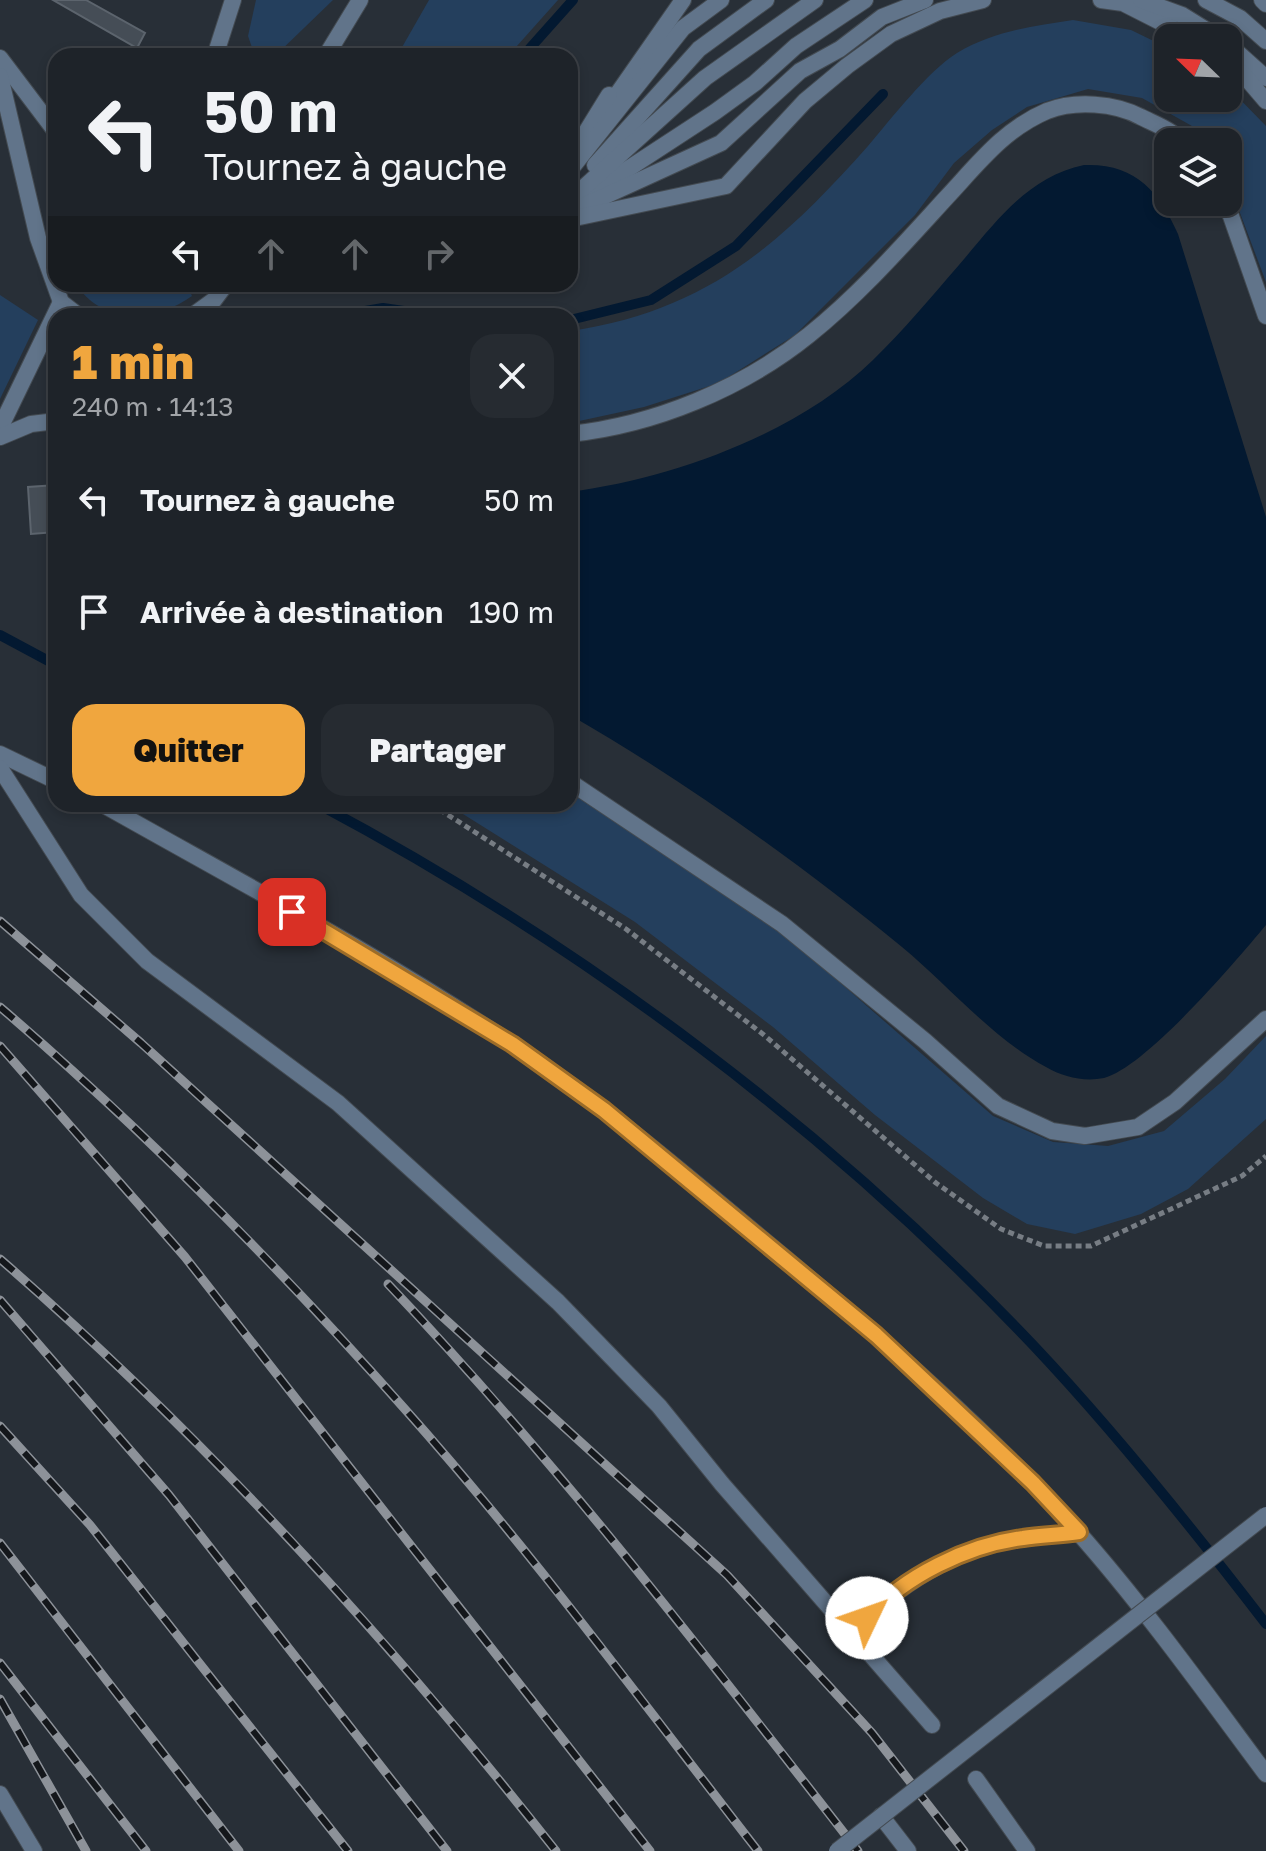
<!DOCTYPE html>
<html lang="fr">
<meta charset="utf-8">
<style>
:root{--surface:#1e2329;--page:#262b31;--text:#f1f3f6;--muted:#a1a4a8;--line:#3c4046;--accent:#f0a63e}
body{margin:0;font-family:"Golos Text",sans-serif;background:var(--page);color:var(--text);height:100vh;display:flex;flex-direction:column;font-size:30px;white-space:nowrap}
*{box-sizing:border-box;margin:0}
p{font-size:26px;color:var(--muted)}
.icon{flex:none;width:44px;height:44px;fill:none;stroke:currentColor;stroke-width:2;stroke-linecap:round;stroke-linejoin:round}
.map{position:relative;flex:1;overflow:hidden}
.details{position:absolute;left:48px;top:308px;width:530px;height:504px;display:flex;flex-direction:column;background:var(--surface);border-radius:24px;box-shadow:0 4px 12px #0003,0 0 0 2px var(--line)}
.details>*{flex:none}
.guide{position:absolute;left:48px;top:48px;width:530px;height:244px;border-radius:24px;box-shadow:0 4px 12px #0003,0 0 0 2px var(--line);background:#1e2329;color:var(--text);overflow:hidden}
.needle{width:52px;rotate:293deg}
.buttons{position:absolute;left:1154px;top:24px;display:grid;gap:16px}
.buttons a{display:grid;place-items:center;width:88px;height:88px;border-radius:16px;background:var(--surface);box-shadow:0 4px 12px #0003,0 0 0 2px var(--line);font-size:40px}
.pin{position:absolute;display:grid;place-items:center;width:68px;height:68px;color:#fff;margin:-34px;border-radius:16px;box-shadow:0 4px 12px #0006}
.me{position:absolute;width:88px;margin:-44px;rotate:48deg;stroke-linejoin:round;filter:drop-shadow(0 0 6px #0008)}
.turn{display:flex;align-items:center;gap:28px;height:168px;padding:0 24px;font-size:36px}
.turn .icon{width:104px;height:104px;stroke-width:2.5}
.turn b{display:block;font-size:56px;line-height:68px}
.lanes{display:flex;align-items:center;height:76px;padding:0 24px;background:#0003;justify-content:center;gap:40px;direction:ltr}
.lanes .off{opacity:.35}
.round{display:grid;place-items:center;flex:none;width:84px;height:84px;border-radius:24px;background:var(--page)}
.head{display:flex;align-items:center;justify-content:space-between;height:136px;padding:0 24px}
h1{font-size:48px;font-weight:800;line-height:60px;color:var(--accent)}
.button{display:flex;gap:16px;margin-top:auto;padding:16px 24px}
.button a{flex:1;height:92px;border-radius:24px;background:var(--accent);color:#111;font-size:32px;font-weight:800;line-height:92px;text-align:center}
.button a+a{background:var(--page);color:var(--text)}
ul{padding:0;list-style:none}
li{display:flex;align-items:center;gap:24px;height:112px;padding:0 24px}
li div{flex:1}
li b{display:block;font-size:30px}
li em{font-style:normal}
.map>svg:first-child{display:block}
</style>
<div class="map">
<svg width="1266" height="1851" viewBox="0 0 1266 1851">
<rect width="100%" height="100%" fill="#282f37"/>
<g fill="#243f5d">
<polygon points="256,0 333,0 275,56 255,56 248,36"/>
<polygon points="429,0 558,0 508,56 397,56"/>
<path d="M1073,20L1131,30L1168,48V98H1228V87L1266,126V282L1228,181V142H1202L1192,126L1142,98L1088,89L1027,107L992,130L954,163L915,215L795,335L719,383L644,407L570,423V331C706,311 780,245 868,146C891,119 928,71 957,53C993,31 1033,26 1073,20Z"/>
<path d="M76,284H178L188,287L192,296C156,322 103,326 76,284Z"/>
<polygon points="0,295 38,320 0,399"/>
<polygon points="570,790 790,939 993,1116 1053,1142 1108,1146 1164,1131 1225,1079 1266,1036 1266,1119 1188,1189 1141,1214 1075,1234 1027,1224 983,1198 875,1115 773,1027 635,922 447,804 570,804"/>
</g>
<path fill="#031931" d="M1084,165C1135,163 1159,191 1178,234L1266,517V925C1236,961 1146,1067 1104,1078C1084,1082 1063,1077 1046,1067C992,1038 949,986 902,947C802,865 682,779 570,715V492C673,478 797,434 873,360C904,330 931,297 959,265C995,223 1027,177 1084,165Z"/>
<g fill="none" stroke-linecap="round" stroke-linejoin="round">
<g stroke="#031931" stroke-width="10">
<polyline points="523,56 573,0"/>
<polyline points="336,316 383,308 438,316"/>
<polyline points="570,320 651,300 736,246 883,94"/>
<polyline points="0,635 56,665"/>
<path d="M318,804C583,945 827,1128 1034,1346C1116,1433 1193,1529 1266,1624"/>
</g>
</g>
<g fill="#454d56" stroke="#5c646d" stroke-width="2">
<polygon points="53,0 86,0 145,33 137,48"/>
<polygon points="56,485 56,532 31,534 28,487"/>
</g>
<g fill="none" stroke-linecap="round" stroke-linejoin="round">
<g stroke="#434a51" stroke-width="18">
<g id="lane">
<polyline points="1101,0 1123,3 1192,38"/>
<polyline points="1141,0 1182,15 1219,38"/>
<polyline points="1206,0 1240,18 1266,41"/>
<polyline points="1262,0 1266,4"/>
<polyline points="1228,44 1266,78"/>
<polyline points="215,56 233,0"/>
<polyline points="326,56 360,0"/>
<polyline points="0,58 56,132"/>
<polyline points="1228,63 1242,73 1266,101"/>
<polyline points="0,76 38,238 61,302 79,316"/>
<polyline points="609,106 683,0"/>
<polyline points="575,150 609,95"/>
<polyline points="595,165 699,49 766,0"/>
<polyline points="570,170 683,28 721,0"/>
<polyline points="585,197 715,112 755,83 796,46 865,0"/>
<polyline points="570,200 705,78 815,0"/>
<polyline points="1226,202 1266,316"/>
<polyline points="570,212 721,143 800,71 840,49 882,17 925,0"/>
<polyline points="570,219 726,186 805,101 847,66 891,34 940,11 983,0"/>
<polyline points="192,316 214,300 226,284"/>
<polyline points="0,428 61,302"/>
<path d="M570,434C654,425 742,389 809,335C859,295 903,245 946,198C977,165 1004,129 1047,111C1075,100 1115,103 1141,117C1155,124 1172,130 1182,142"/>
<polyline points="0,437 31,424 56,421"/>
<polyline points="0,754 56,781"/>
<polyline points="0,768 81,895 147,961 338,1103 558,1302 659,1406 722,1484 932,1725"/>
<polyline points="570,782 782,924 925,1041 998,1106 1052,1131 1085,1136 1138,1127 1175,1102 1266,1019"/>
<path d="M102,804C240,882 382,957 513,1045C609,1109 697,1184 785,1258C887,1344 990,1432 1077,1531C1145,1608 1205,1692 1266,1774"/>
<path d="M852,1634C896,1585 956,1547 1023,1538C1041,1535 1060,1536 1079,1532"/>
<polyline points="976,1779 1027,1851"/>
<polyline points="0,1794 34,1851"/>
<polyline points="881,1816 908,1851"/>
</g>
</g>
<g stroke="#777d84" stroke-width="5" stroke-dasharray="6 4" stroke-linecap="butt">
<polyline points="548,284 548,286"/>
<polyline points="431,804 626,929 764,1035 936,1183 1001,1229 1044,1246 1091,1246 1242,1176 1266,1156"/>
</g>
<use href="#lane" stroke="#61748a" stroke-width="16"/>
<g stroke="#8d9299" stroke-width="9">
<g id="rail">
<polyline points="0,921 141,1043 727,1575 872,1733 964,1851"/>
<path d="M0,1007C144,1130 277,1265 403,1407C529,1548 642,1702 758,1851"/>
<polyline points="0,1046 185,1257 650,1851"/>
<path d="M0,1259C205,1437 388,1638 556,1851"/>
<path d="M388,1284C557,1462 707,1657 858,1851"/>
<polyline points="0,1300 169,1495 447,1851"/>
<polyline points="0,1426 90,1525 348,1851"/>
<polyline points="0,1543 239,1851"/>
<polyline points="0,1663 146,1851"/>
<polyline points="0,1699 86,1851"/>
</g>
</g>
<use href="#rail" stroke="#14171b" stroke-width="6" stroke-dasharray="18" stroke-linecap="butt"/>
<g stroke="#434a51" stroke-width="18" stroke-linecap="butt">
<polyline id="lane-bridge" points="837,1851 1266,1515"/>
</g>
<use href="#lane-bridge" stroke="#61748a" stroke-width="16"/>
</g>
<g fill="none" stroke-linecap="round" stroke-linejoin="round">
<g stroke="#9c6c28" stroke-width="20">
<path id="route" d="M292,912L512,1044L604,1110L876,1335L1033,1483L1079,1532C1060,1535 1042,1535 1023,1538C968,1545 904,1576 867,1618"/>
</g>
<use href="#route" stroke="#f0a63e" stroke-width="14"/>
</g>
</svg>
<div class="buttons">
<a><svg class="needle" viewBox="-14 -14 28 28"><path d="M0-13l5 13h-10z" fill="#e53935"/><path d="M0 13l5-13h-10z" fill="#a1a4a8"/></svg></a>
<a><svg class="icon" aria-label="layers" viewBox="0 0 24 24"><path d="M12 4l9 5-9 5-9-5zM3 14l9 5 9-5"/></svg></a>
</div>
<div class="pin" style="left:292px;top:912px;background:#d93025"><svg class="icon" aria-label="arrive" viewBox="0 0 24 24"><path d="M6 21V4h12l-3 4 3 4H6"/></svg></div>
<svg class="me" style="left:867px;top:1618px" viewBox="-20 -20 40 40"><circle r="19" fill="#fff"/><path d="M0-13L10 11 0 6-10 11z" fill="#f0a63e"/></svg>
<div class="guide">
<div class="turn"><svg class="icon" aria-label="left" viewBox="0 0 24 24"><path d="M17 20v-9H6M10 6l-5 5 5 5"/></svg><div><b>50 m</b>Tournez à gauche</div></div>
<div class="lanes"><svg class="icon" aria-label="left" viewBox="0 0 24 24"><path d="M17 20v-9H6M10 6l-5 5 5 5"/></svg><svg class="icon off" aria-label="ahead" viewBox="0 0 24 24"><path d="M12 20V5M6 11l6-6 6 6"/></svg><svg class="icon off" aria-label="ahead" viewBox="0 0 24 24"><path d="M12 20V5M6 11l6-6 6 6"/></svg><svg class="icon off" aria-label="right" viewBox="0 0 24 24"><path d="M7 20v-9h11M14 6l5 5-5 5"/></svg></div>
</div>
<section class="details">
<div class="head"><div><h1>1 min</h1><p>240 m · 14:13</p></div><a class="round"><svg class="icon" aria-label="close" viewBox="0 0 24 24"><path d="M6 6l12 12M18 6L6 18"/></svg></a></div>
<ul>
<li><svg class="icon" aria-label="left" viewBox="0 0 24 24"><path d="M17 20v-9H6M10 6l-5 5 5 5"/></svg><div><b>Tournez à gauche</b></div><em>50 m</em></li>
<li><svg class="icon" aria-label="arrive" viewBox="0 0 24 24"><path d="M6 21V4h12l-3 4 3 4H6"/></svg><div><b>Arrivée à destination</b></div><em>190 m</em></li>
</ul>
<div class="button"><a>Quitter</a><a>Partager</a></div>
</section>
</div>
